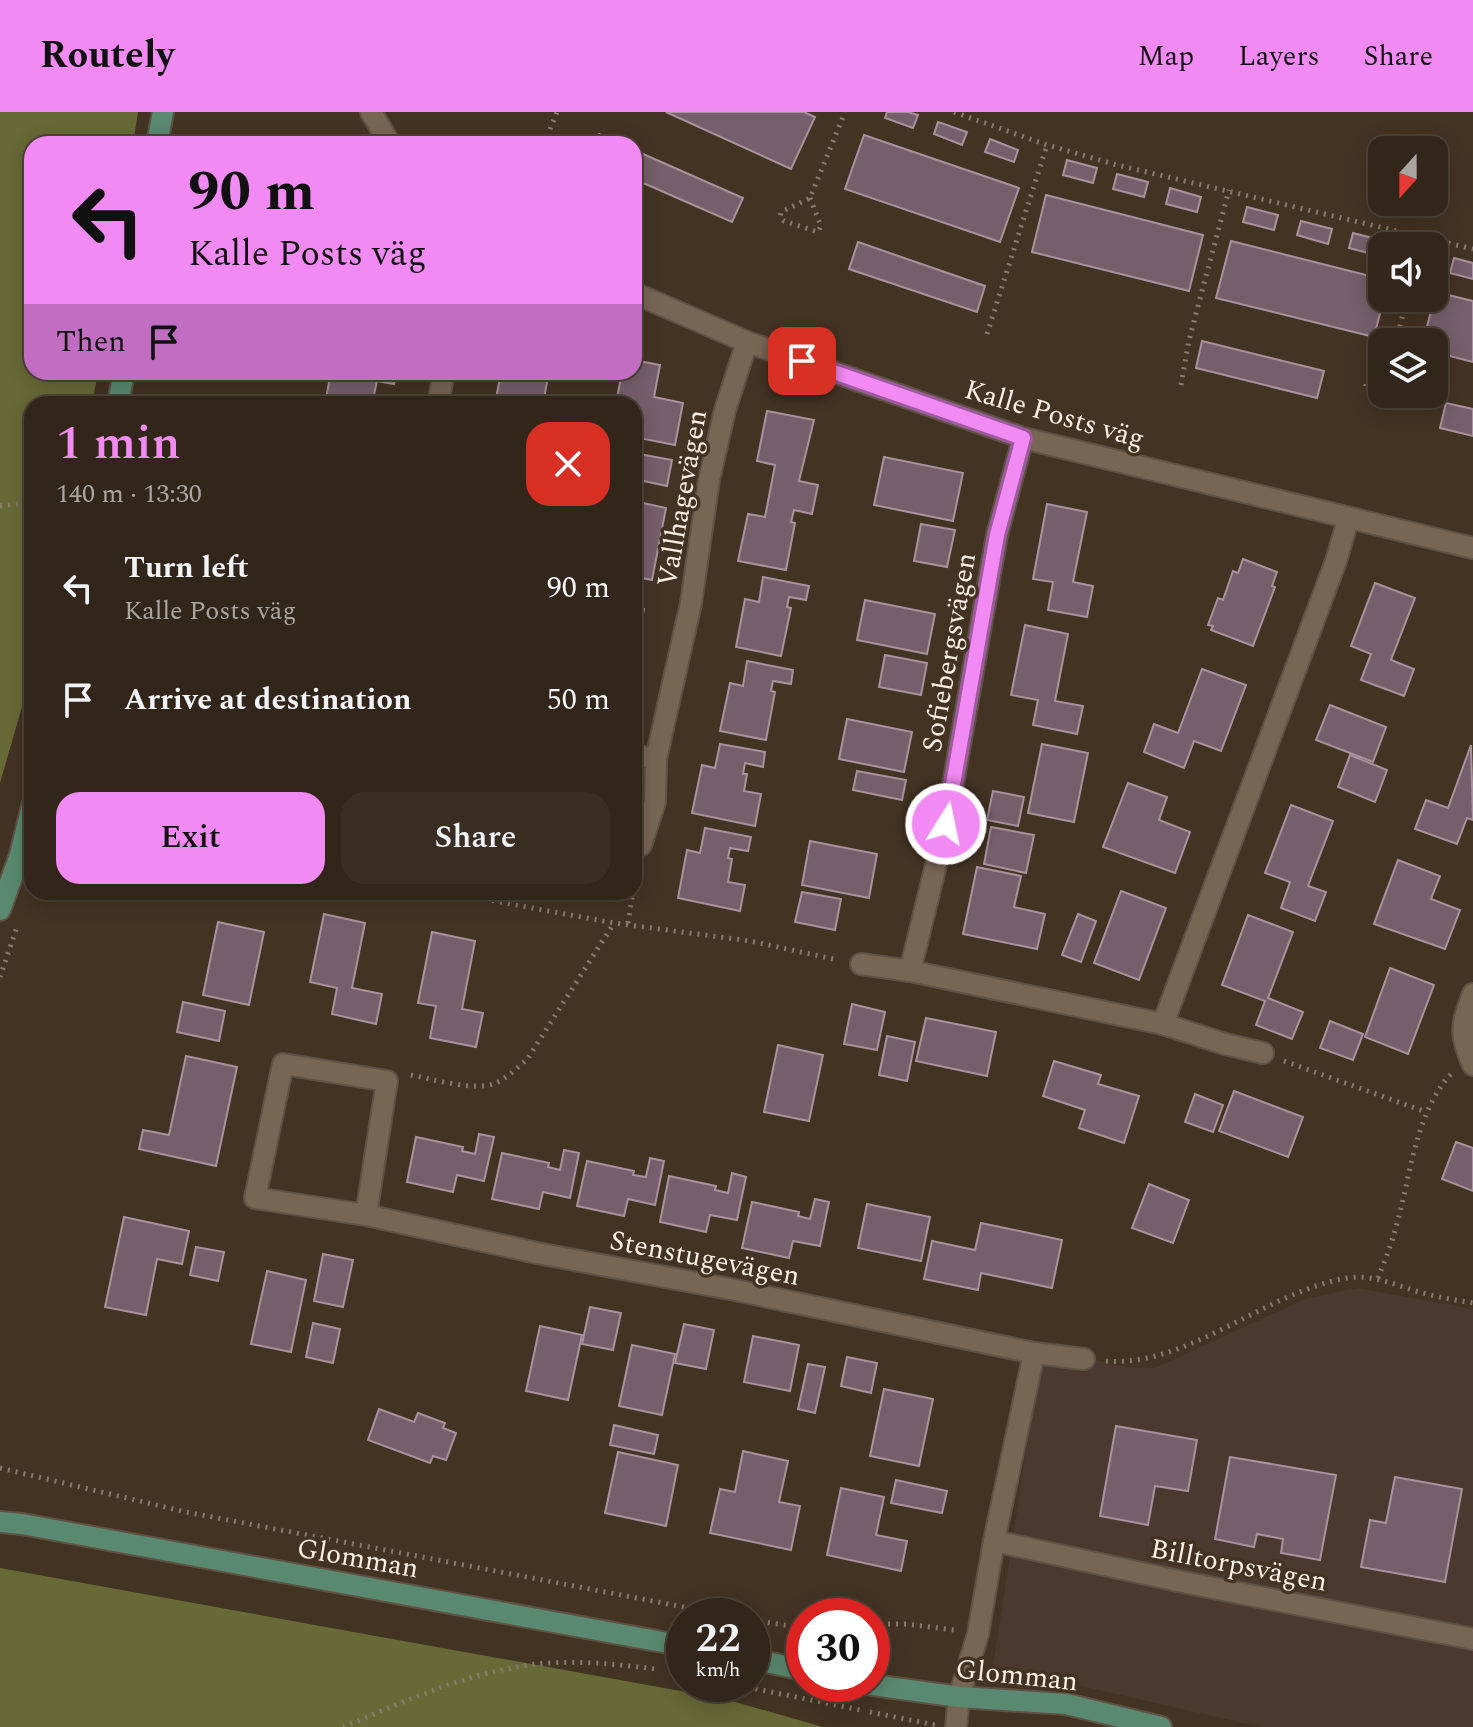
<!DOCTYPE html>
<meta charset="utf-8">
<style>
:root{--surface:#32261a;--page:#3a2e23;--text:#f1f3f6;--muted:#a8a5a2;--line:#4d4339;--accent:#f28af3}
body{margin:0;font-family:Spectral,serif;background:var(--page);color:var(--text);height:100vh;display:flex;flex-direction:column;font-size:30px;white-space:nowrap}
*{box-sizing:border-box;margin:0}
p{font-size:26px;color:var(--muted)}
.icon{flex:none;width:44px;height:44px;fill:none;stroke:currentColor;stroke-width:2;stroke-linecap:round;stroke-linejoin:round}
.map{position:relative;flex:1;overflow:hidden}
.details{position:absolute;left:24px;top:284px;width:618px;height:504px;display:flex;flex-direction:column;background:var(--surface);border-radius:24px;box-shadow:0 4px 20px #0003,0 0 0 2px var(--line)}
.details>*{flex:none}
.hud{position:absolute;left:24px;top:24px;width:618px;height:244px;border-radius:24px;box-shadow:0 4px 20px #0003,0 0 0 2px var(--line);background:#f28af3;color:#111;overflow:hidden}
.needle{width:52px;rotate:201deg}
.tools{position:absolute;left:1368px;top:24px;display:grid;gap:16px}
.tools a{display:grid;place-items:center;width:80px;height:80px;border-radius:16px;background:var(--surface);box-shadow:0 4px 20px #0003,0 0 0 2px var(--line);font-size:40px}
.speed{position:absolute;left:666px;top:1486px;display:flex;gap:16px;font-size:40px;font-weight:700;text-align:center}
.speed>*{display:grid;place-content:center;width:104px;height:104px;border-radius:50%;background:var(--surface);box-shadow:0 4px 20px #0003,0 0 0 2px var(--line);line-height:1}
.speed small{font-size:20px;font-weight:400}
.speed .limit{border:12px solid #d22;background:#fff;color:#111}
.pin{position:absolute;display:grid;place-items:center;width:68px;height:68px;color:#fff;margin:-34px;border-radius:16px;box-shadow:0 4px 12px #0006}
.me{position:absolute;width:88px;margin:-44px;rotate:10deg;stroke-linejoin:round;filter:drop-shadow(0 0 6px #0008)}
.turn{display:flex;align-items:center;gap:28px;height:168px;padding:0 32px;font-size:36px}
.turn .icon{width:104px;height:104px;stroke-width:2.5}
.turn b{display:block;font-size:56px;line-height:68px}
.then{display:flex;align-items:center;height:76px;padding:0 32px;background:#0003;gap:16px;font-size:30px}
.round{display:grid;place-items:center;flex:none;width:84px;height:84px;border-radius:24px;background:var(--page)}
.head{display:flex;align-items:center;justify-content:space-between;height:136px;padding:0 32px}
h1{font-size:48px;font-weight:600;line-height:60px;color:var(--accent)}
.button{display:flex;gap:16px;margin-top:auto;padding:16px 32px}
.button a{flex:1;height:92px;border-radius:24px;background:var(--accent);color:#111;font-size:32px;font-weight:600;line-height:92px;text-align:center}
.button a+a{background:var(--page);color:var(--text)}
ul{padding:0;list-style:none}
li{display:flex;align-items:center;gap:24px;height:112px;padding:0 32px}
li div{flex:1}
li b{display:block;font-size:30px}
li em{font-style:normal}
header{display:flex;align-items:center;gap:48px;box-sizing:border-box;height:112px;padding:0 40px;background:var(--accent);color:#111}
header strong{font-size:38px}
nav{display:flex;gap:44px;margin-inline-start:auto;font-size:28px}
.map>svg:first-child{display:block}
</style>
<header>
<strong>Routely</strong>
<nav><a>Map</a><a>Layers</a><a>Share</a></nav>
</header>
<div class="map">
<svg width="1473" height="1615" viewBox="0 0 1473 1615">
<rect width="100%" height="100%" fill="#433323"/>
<polygon fill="#4b3930" points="1357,1176 1473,1197 1473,1615 1261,1615 993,1554 1041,1242 1086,1246 1126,1255 1155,1256 1305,1187"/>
<g fill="#676a36">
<polygon points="0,0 138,0 133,32 32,32 32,260 98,260 92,292 32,292 32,560 0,671"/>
<polygon points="0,1456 725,1587 823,1615 0,1615"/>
</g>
<g fill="#765f6a" stroke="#aa919e" stroke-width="2">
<polygon points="666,0 804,0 815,5 791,57"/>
<polygon points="887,0 908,0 918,3 913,16 885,6"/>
<polygon points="938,10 967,20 962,33 934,22"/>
<polygon points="599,22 621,32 595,32"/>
<polygon points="864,23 1019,76 1000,130 845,77"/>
<polygon points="990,27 1018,38 1014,50 985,40"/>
<polygon points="634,38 743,86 732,110 634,67"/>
<polygon points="1067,48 1097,56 1093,71 1063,63"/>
<polygon points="1117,62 1148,70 1144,85 1113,77"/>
<polygon points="1170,76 1201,85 1197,100 1166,92"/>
<polygon points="1046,83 1203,123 1189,179 1032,140"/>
<polygon points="1247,95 1278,103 1274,118 1243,110"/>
<polygon points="1301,109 1332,117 1328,132 1297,123"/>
<polygon points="1353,121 1384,129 1380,144 1349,136"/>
<polygon points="1231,129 1382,167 1384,186 1374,225 1216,186"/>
<polygon points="858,130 985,174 977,200 849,157"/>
<polygon points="1454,146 1473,151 1473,167 1450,161"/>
<polygon points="1436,180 1473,189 1473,250 1434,240 1434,230 1423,230"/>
<polygon points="1202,229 1324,259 1317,286 1196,256"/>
<polygon points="634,248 660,253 654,285 683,291 675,333 634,325 634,292 616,292 622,260 634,260"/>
<polygon points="331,260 367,266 369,260 396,260 394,272 377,269 372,292 325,292"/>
<polygon points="501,260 534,260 548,265 543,292 495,292"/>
<polygon points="1446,291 1473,297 1473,324 1440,316"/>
<polygon points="767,299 814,308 799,369 818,373 812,402 794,398 791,410 795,411 786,458 738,449 748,402 765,405 775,353 757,349"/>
<polygon points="634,341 672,348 667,374 634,367"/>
<polygon points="884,345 963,361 953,409 874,393"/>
<polygon points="634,389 666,396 652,468 641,466 635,493"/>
<polygon points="1047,392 1087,400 1073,470 1093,474 1087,505 1048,498 1053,470 1033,467"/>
<polygon points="921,412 955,418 947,455 914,449"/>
<polygon points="1243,447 1277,460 1272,474 1275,475 1253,534 1211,518 1213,514 1208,513 1218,486 1223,488 1233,459 1238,461"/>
<polygon points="763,465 809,474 806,488 789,485 787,495 791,496 781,544 736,535 745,487 759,490"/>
<polygon points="1375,471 1415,486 1391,548 1414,557 1404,584 1361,568 1371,542 1351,534"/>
<polygon points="865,488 935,502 927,542 857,528"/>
<polygon points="634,495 644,497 639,523 634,522"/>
<polygon points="1025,513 1068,522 1055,589 1083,594 1077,622 1033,613 1038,588 1011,583"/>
<polygon points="885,543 927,551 921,583 879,575"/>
<polygon points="747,549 793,558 791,572 773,569 771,579 775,580 766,628 720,619 730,571 743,574"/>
<polygon points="1202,557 1246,573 1221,639 1194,629 1184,656 1144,640 1154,612 1178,621"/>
<polygon points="1330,593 1386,615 1373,650 1316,628"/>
<polygon points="847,607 912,620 904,660 839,647"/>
<polygon points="720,632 765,640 763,655 745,651 743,662 747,662 744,679 761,682 755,714 692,701 702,653 715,656"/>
<polygon points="1042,632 1088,641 1074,710 1028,701"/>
<polygon points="1471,633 1473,708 1467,706 1457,732 1415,717 1426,688 1448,696"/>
<polygon points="1350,643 1387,658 1375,690 1338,675"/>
<polygon points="857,659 906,668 902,688 853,678"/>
<polygon points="1128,671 1167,685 1159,708 1190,720 1175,761 1103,735"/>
<polygon points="993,679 1024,685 1018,714 987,708"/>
<polygon points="1291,693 1333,709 1308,774 1326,780 1315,809 1281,796 1290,770 1265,761"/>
<polygon points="991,715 1034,723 1026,761 984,752"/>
<polygon points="705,716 751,725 748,739 730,736 728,746 732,747 728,770 745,773 740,799 678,786 687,738 700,741"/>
<polygon points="810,729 877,742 869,786 802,773"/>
<polygon points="1398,748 1440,764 1431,787 1460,798 1445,837 1374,812"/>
<polygon points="977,755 1021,764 1014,795 1045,802 1037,837 963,822"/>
<polygon points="1121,779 1166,796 1139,868 1094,851"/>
<polygon points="802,780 841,787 835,818 795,810"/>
<polygon points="324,802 365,811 352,876 382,882 376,912 332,902 337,876 310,870"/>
<polygon points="1078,802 1096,809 1081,850 1062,843"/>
<polygon points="1248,803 1293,820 1268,886 1303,900 1292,927 1256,913 1265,889 1222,873"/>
<polygon points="218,810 264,820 249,893 203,883"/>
<polygon points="432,820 475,829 462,897 483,901 476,935 430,926 436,894 418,891"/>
<polygon points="1390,856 1434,873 1408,942 1365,925"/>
<polygon points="183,890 225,899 219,929 177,920"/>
<polygon points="852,892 885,900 877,938 844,932"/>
<polygon points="926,906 996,920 987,964 916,949"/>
<polygon points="1330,909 1363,922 1353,948 1320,936"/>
<polygon points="887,924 915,930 907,969 879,963"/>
<polygon points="778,933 823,943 809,1009 764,1000"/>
<polygon points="186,944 237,955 216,1054 139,1037 143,1018 169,1023"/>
<polygon points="1054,949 1101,963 1098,972 1139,984 1124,1031 1079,1016 1085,998 1043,984"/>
<polygon points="1234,979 1303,1005 1288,1045 1219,1019"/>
<polygon points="1195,982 1223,993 1213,1020 1185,1010"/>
<polygon points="479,1022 494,1025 484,1069 457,1063 453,1080 407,1070 416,1025 463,1035 462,1039 475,1042"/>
<polygon points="1456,1030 1473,1036 1473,1079 1442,1067"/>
<polygon points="564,1038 579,1041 570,1086 543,1080 539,1097 492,1087 502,1041 549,1051 548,1055 560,1058"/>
<polygon points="650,1046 664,1049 655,1093 628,1087 624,1104 577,1094 587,1049 634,1059 633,1063 646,1065"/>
<polygon points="732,1061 746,1065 737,1108 710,1103 706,1120 660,1110 669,1064 716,1074 715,1078 728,1081"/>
<polygon points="1149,1072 1189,1088 1173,1131 1132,1116"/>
<polygon points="815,1087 829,1090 820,1134 793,1129 789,1146 742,1136 752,1090 799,1100 798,1104 810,1107"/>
<polygon points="867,1092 930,1105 921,1149 858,1136"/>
<polygon points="124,1105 189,1119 182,1152 157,1147 146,1203 105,1195"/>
<polygon points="981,1111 1062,1128 1052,1176 981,1161 978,1178 924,1167 932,1129 975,1138"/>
<polygon points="196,1135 224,1140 218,1169 190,1163"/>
<polygon points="323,1142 353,1148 343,1195 314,1189"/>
<polygon points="267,1159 306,1168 291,1240 251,1232"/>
<polygon points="590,1195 621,1201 613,1238 582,1232"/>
<polygon points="313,1211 340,1217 333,1251 306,1245"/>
<polygon points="684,1212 714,1218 706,1257 675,1251"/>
<polygon points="540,1214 582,1223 568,1288 526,1279"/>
<polygon points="753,1224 799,1233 790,1279 744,1270"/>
<polygon points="632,1233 675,1242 662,1303 619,1294"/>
<polygon points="847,1245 877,1251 871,1281 841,1274"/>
<polygon points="808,1252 825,1255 815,1301 798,1297"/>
<polygon points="884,1277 933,1287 919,1354 870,1344"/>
<polygon points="379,1297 414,1310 418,1301 445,1311 443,1316 456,1321 446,1348 433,1344 430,1351 368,1328"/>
<polygon points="614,1313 658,1323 654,1342 610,1333"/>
<polygon points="1116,1314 1197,1328 1188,1379 1155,1374 1148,1413 1100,1404"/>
<polygon points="743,1339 788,1349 779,1390 800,1394 791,1438 710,1421 720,1377 735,1380"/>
<polygon points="618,1340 678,1353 666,1414 605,1401"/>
<polygon points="1230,1345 1336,1363 1320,1448 1281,1441 1283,1427 1257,1422 1254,1435 1215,1427"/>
<polygon points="1395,1365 1462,1377 1445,1470 1361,1455 1370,1408 1386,1411"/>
<polygon points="896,1368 947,1379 942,1401 891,1391"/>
<polygon points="841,1376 884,1385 876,1423 907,1429 901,1459 827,1443"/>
</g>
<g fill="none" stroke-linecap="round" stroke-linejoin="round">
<g stroke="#5f5244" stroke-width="24">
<g id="street">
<polyline points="371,0 390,32"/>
<polyline points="634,181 747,230 1023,326 1473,436"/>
<polyline points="438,292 444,260"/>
<polyline points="1023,326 997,423 946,712 910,859 1163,912 1336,449 1348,408"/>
<polyline points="634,643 656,647 691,491 709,368 725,298 747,230"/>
<polyline points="641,733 655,690 656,647"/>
<polyline points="861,852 910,859"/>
<path d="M1473,882C1461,914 1459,922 1473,953"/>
<polyline points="1163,912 1225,932 1263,941"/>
<polyline points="366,1103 387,969 283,952 255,1086 366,1103 537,1141 735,1178 1034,1241 994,1429 978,1522 959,1585 956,1615"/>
<polyline points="1034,1241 1084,1247"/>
<polyline points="994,1429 1178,1469 1473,1527"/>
</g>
</g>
<g stroke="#5f5244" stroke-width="24">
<g id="secondary">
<polyline points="157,32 163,0"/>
<polyline points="118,292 124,260"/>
<polyline points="0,798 20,743 32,694"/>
<polyline points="0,1410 22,1412 684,1534"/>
<polyline points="752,1547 804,1558"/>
<polyline points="866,1572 959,1585 1066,1592 1161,1615"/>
</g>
</g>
<g stroke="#887b6d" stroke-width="5" stroke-dasharray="2 6" stroke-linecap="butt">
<polyline points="954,0 1047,33 1117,53 1473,137"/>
<polyline points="544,32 557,0"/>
<polyline points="810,86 821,114 818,120 784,109 780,105 781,100 810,86 845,0"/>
<polyline points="1421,134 1423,126"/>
<polyline points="987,222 1047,33"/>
<polyline points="1396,230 1407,186"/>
<polyline points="1382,256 1366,268 1366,275 1382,281"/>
<polyline points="1181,273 1189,228 1229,78"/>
<polyline points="1387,282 1399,284 1404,282"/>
<polyline points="0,394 32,390"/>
<polyline points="634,774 637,755"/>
<polyline points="445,780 614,811 750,829 838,848"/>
<polyline points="628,811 633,780"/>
<polyline points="0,865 17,815"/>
<polyline points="1284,949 1426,1000"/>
<path d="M411,963C432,967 473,979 493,972C507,967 518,955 528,946L614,811"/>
<path d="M1378,1166C1383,1153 1389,1139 1393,1125C1410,1073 1413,1003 1451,962"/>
<path d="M1106,1249C1186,1256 1265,1180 1347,1166C1373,1162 1395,1173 1419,1180C1437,1185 1455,1188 1473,1191"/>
<polyline points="0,1356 186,1400 731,1504"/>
<polyline points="752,1508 804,1516"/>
<polyline points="872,1512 906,1512 954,1518"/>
<polyline points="732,1572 860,1598"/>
<polyline points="870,1600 935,1613"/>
<path d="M343,1615C406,1589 468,1560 537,1552C576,1548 617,1552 655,1557"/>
</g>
<use href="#street" stroke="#786655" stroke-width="20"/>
<use href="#secondary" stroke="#5a8971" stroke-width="20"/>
</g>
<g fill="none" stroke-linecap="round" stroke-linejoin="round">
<g stroke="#9d5a9e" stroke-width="20">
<polyline id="route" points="802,249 1023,326 997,423 946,712"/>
</g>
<use href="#route" stroke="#f28af3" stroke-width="14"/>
</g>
<g text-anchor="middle" stroke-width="7" stroke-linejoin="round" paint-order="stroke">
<g font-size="28" fill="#faf0e6" stroke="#433323">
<text transform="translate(1055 301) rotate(16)" y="10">Kalle Posts väg</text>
<text transform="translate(681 386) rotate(-80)" y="10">Vallhagevägen</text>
<text transform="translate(948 540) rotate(-80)" y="10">Sofiebergsvägen</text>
<text transform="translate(705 1145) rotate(11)" y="10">Stenstugevägen</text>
<text transform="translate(358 1445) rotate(10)" y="10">Glomman</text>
<text transform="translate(1239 1452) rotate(11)" y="10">Billtorpsvägen</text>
<text transform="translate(1017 1562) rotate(6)" y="10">Glomman</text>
</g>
</g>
</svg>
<div class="tools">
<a><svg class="needle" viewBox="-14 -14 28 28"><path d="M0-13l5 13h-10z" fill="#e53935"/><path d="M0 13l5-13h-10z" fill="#a8a5a2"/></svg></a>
<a><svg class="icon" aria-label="sound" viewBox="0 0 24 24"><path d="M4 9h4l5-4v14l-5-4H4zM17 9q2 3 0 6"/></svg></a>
<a><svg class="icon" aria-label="layers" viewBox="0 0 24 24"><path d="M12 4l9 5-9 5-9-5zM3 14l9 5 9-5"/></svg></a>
</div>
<div class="speed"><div>22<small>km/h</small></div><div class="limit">30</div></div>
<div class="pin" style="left:802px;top:249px;background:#d93025"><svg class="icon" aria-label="arrive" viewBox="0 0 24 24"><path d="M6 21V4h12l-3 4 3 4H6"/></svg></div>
<svg class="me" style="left:946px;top:712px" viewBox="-20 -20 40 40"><circle r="17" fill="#f28af3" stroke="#fff" stroke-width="3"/><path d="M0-11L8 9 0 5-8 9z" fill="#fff"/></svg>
<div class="hud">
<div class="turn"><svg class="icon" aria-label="left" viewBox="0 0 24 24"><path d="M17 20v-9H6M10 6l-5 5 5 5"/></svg><div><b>90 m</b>Kalle Posts väg</div></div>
<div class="then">Then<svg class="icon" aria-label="arrive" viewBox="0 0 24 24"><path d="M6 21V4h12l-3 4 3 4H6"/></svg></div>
</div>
<section class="details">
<div class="head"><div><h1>1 min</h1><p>140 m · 13:30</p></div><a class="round" style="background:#d93025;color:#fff"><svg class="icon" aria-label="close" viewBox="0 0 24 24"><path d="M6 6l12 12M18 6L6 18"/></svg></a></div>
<ul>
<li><svg class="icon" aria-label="left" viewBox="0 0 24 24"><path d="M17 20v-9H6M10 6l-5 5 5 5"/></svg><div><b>Turn left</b><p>Kalle Posts väg</p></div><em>90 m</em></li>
<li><svg class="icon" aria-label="arrive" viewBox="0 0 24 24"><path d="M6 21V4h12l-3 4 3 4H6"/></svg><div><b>Arrive at destination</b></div><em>50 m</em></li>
</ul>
<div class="button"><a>Exit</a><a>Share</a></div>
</section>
</div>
